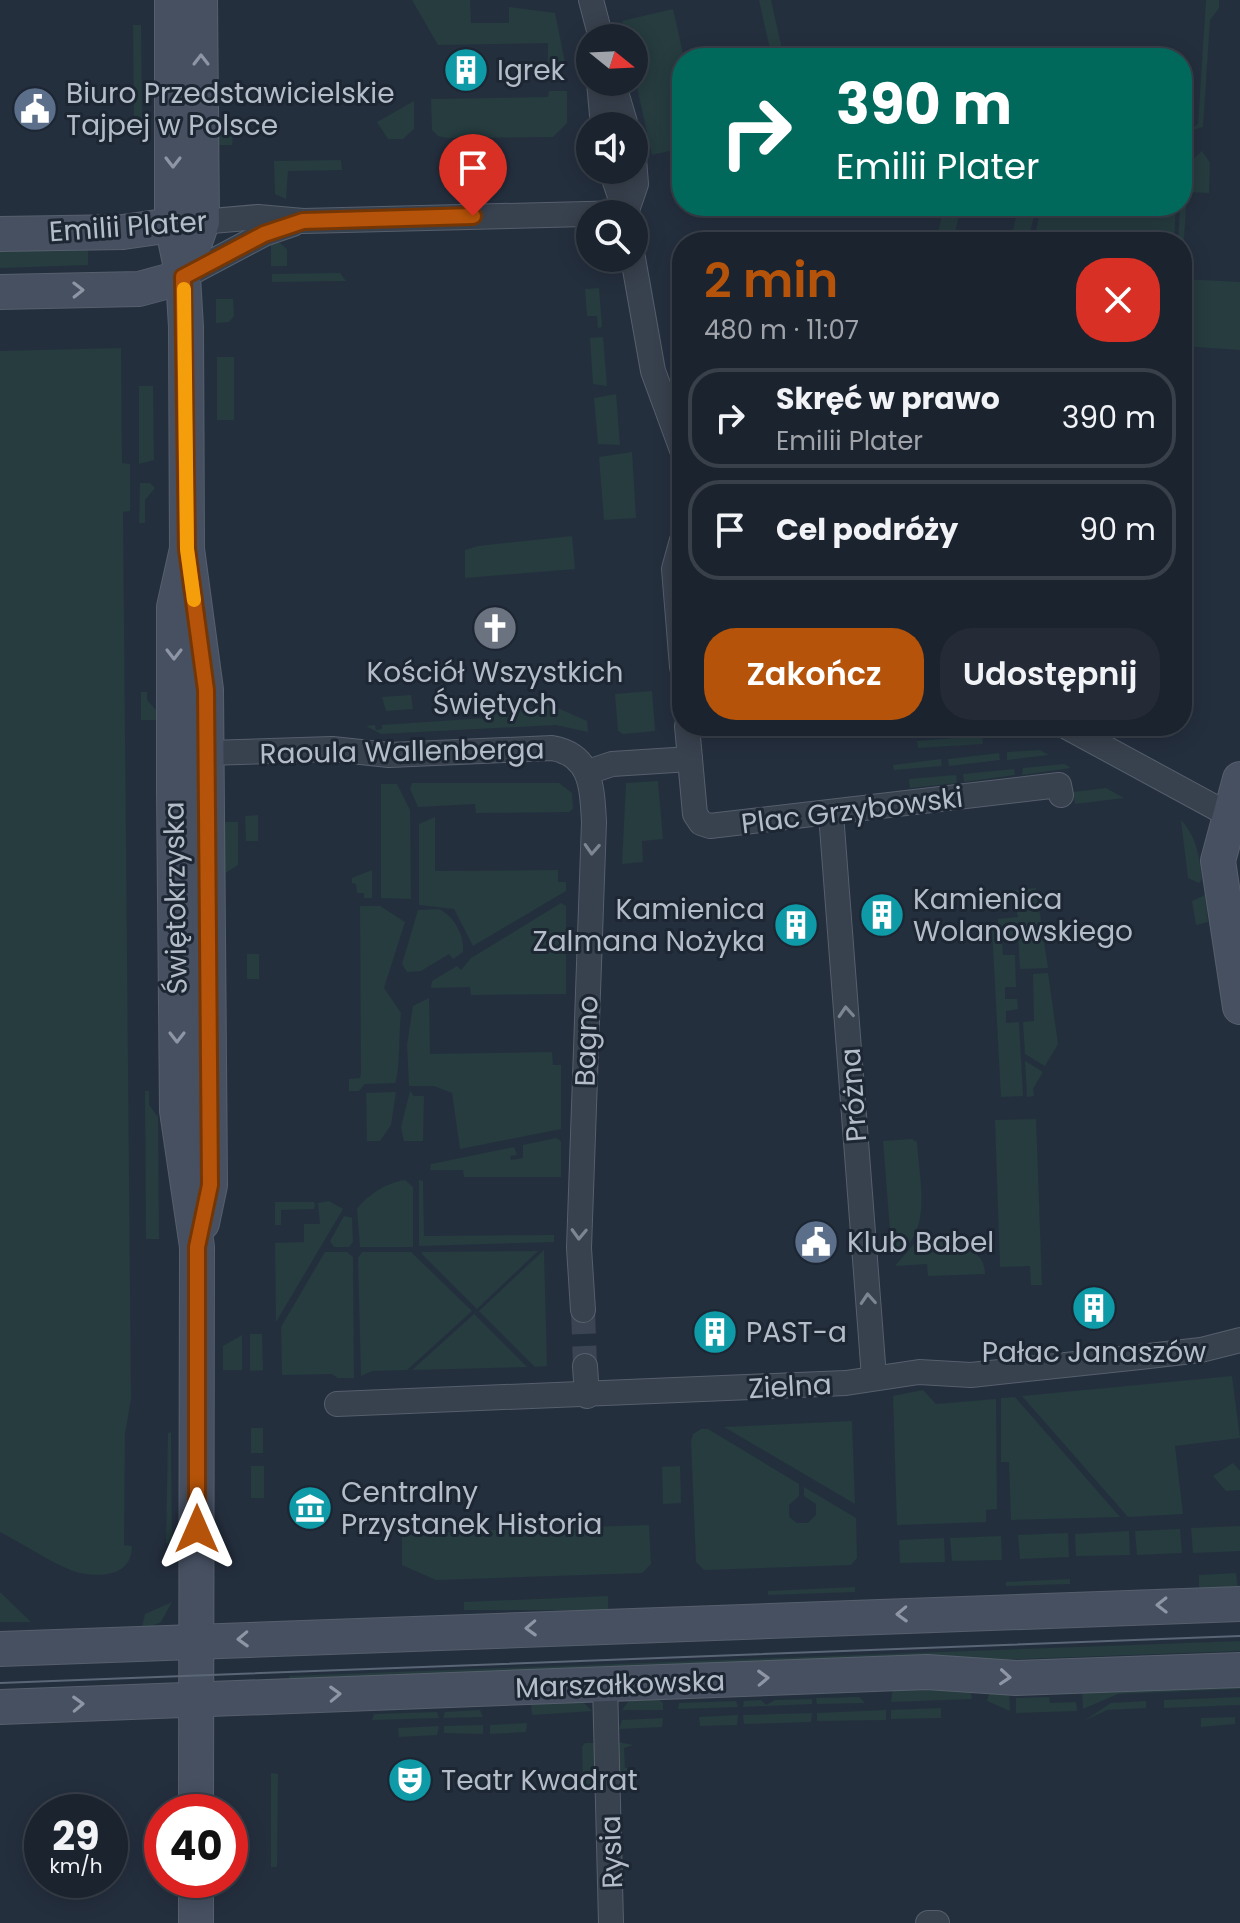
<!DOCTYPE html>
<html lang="pl">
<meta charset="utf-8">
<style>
:root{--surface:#1b232e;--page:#242b36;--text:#f1f3f6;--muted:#a0a4aa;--line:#39404a;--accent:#b45309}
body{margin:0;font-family:Poppins,sans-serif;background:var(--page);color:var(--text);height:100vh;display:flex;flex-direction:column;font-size:30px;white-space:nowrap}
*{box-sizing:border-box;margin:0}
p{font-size:26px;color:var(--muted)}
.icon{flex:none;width:44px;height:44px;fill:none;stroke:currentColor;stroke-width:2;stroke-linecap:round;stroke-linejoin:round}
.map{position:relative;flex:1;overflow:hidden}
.drawer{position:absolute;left:672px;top:232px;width:520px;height:504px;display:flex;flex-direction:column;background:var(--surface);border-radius:32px;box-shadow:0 4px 20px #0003,0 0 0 2px var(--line)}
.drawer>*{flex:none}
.hud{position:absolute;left:672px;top:48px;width:520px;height:168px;border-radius:32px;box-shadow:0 4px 20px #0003,0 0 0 2px var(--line);background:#00695c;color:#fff;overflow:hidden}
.needle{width:52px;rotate:108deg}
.tools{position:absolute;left:576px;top:24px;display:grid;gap:16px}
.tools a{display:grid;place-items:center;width:72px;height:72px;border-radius:50%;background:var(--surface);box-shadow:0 4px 20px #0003,0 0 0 2px var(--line);font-size:40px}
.speed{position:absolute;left:24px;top:1794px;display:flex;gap:16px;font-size:40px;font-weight:700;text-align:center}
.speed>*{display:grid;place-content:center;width:104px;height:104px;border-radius:50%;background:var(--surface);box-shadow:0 4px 20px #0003,0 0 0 2px var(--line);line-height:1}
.speed small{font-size:20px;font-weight:400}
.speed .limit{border:12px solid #d22;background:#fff;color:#111}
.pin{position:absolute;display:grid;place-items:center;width:68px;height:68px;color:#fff;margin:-82px -34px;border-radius:50% 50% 50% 0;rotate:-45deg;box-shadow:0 0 8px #0007}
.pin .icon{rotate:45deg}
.me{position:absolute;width:88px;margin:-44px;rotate:0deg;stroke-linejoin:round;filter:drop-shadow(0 0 6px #0008)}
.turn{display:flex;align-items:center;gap:28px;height:168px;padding:0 32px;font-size:36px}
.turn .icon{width:104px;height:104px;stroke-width:2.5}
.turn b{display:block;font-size:56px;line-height:68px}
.round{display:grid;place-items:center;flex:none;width:84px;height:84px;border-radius:32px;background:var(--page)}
.head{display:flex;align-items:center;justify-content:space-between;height:136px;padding:0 32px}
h1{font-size:48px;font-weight:600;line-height:60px;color:var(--accent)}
.button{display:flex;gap:16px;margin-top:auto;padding:16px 32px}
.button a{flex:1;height:92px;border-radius:32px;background:var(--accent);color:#fff;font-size:32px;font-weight:600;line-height:92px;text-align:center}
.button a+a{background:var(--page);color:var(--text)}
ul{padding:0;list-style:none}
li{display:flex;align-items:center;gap:24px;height:100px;margin:0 16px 12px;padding:0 16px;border:4px solid var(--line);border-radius:32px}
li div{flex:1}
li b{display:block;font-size:30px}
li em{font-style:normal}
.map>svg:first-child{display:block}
</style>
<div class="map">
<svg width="1240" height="1923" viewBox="0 0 1240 1923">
<rect width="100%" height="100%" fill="#242f3e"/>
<g fill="#263c3f">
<polygon points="412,0 470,0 471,23 509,23 509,7 555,13 566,68 548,67 548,43 438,45"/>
<polygon points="759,0 771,0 784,58 772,58"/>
<polygon points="1206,0 1219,0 1219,8 1210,20 1203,127 1187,132 1198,124"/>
<polygon points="673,9 684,58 682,148 652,155 634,74 634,38 626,38 622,21"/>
<polygon points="133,25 141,25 142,118 134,118"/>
<polygon points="549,91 567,91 567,123 553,137 447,138 438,136 432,130 431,99 548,97"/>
<polygon points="414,101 414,129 403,139 388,139 377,122"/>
<polygon points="228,126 234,126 232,145 213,145 213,135"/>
<polygon points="1202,151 1210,163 1209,193 1187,192 1182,271 1182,242 1178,242 1182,169"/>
<polygon points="341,160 342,170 288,171 286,199 275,194 274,161"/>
<polygon points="944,206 961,206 953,242 936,242"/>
<polygon points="1027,206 1036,206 1028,242 1010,242 1017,213 1025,215"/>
<polygon points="1041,206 1176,206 1174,242 1034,242"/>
<polygon points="271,243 280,243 287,249 287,266 271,266"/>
<polygon points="88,246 88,265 0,268 0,252"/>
<polygon points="340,273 346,281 272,282 272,274"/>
<polygon points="1182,279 1240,282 1240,350 1182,346"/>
<polygon points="599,288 602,327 598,328 597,316 587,316 585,289"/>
<polygon points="216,299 233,299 234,316 229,322 216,323"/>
<polygon points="603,337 607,386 593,384 590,338"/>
<path d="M121,348L122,463L130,464V511L123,512L131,1399L125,1434L124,1545L132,1546C132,1574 105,1578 80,1573C61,1569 20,1542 0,1532V351Z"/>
<rect x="217" y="357" width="17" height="63"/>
<polygon points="139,386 153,386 154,460 139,464"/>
<polygon points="616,394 620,445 598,444 594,398"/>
<polygon points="632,452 636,518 604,520 599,457"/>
<polygon points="140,483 150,483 155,488 145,500 145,523 139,523"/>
<polygon points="572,536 575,569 465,578 465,550 478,546"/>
<polygon points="652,691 655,731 623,734 618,731 615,694"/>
<polygon points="141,692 147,692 147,700 157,711 157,720 141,720"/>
<polygon points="411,695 413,709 386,711 382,697"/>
<polygon points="551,705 587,721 588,732 556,725 381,734 366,726 375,725 376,730 382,729 382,725 485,718 497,710"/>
<polygon points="799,726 800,730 700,736 700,727"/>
<polygon points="982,736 983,744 918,748 917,741"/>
<polygon points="1040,750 1049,755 1007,760 1007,752"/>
<polygon points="999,753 1000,760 949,766 948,759"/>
<polygon points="941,759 942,766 894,770 893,765"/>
<polygon points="1064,764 1071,768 1022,775 1023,768"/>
<polygon points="1014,769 1015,775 964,782 963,774"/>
<polygon points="956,775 957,783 910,788 909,779"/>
<polygon points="658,781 663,839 642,841 643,862 622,864 626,783"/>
<polygon points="412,783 559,783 572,793 573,809 569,812 476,813 475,804 418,807 410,789"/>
<polygon points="381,784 397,784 410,810 411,899 381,898"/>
<polygon points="1106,788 1124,798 1075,804 1073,792"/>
<polygon points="258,815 258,841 246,841 245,816"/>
<polygon points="435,817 435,871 558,870 558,882 566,882 566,891 473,946 454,909 419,905 419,824"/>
<path d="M1181,820C1197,837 1199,856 1202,879L1199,883L1188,878Z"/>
<polygon points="219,822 238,822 238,865 219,877"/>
<polygon points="372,870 372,898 364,898 364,893 357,893 356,884 352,883 352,878"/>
<polygon points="1036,888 1048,968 1020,969 1018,935 1002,937 1003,955 1015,955 1016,987 1005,987 1005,999 1017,999 1018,1009 1006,1011 1006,1023 1019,1022 1023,1096 1001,1097 992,929 998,928 998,919 1018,917 1013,896 998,897 998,892"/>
<polygon points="1205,895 1208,922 1196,925 1192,901"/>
<polygon points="561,903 566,906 566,994 471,995 470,987 431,988 432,981 457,966 461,970 471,958"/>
<path d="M360,906H380L405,922L384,988L401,1013C399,1029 400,1073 395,1083L365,1084L359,1091H349V1079L360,1078L361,1073Z"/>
<path d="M439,909C454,916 465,936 463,952L453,959L449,954L421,971L407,972L402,964L418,910Z"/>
<rect x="247" y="954" width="12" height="25"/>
<polygon points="1048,973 1058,1044 1045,1066 1025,1054 1023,1022 1034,1021 1033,974"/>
<polygon points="429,998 430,1054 552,1052 553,1065 561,1065 561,1129 460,1149 452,1093 434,1086 409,1086 407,1045 413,1006"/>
<polygon points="1025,1061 1043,1072 1033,1089 1034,1096 1027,1097"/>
<polygon points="145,1091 149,1091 149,1105 158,1117 159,1239 146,1239"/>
<polygon points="410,1091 414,1096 424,1096 423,1141 404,1141 401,1127"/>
<polygon points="396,1092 391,1125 380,1141 367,1141 366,1093"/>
<polygon points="1036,1119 1042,1285 1031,1285 1030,1266 1000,1267 995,1120"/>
<polygon points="556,1138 561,1141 561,1177 464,1177 463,1170 430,1170 431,1164 514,1147 517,1155 510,1156 511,1160 523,1158 523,1145"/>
<path d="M912,1139L917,1142C919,1180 935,1237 892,1256L883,1141Z"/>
<path d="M405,1180L413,1187V1247H360L357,1209C367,1195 388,1182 405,1180Z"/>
<polygon points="419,1180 423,1181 424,1236 554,1235 554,1242 419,1246"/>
<polygon points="329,1201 343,1209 276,1322 275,1243 304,1242 304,1224 320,1224 318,1203"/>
<polygon points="275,1202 314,1202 315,1205 314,1209 281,1210 281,1225 275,1225"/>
<polygon points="344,1216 352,1218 353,1242 349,1247 334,1247 330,1241"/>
<path d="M932,1238C954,1245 985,1246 985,1274L928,1276L927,1264L895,1266L914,1244Z"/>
<polygon points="544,1250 547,1366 535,1367 479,1311"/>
<polygon points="538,1251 477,1309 422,1254 422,1252"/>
<polygon points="325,1252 347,1252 353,1257 354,1378 338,1378 332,1374 282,1375 281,1327"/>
<polygon points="362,1252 411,1252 472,1311 407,1370 372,1371 361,1376 358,1258"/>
<polygon points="474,1314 527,1367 412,1370"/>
<polygon points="250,1334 262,1334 263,1370 250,1371"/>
<polygon points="242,1335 242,1370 223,1370 223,1346"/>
<polygon points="1232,1376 1240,1438 1175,1446 1183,1514 1128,1517 1022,1396"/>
<polygon points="923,1390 936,1404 996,1399 997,1509 986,1510 986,1522 897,1525 893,1396"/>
<polygon points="1015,1397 1120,1517 1011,1520 1009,1462 1001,1462 1001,1398"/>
<polygon points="852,1421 855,1504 724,1427"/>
<rect x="251" y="1428" width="12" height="25"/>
<polygon points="701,1429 708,1429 799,1484 799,1496 789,1505 789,1517 797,1523 808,1523 816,1515 816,1504 804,1496 804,1487 856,1518 857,1558 851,1565 704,1570 696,1562 691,1441 693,1434"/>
<polygon points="171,1432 172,1543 166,1543 168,1433"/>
<polygon points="1233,1463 1240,1471 1240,1490 1226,1491 1213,1476"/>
<rect x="251" y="1466" width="13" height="32"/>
<polygon points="680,1466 681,1503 663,1504 662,1467"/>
<polygon points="649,1525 651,1564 642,1573 436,1580 402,1565 402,1536 460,1531"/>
<polygon points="1240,1526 1240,1551 1193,1553 1191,1528"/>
<polygon points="1180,1529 1182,1553 1137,1555 1135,1531"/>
<polygon points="1129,1531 1130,1555 1076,1556 1075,1534"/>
<polygon points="1068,1533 1069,1557 1020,1559 1018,1535"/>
<polygon points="1001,1536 1002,1560 952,1561 950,1538"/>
<polygon points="944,1538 945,1562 900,1563 899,1540"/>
<polygon points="1236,1573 1238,1591 1199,1588 1199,1575"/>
<polygon points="1070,1579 1070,1584 1006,1586 1006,1582"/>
<polygon points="855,1587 855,1592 768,1595 768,1591"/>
<polygon points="0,1593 1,1593 31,1622 0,1622"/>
<polygon points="608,1596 608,1610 464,1610 464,1602"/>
<polygon points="172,1602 161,1622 141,1631 145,1614"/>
<polygon points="1240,1641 1240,1651 290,1686 289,1676"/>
<polygon points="1240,1682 1240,1689 1118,1694 1083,1709 1082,1688"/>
<polygon points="893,1686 971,1692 972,1699 891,1702"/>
<polygon points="1009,1690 1010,1711 987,1701 990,1691"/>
<polygon points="653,1695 663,1703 663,1710 622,1710 630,1699"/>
<polygon points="859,1697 865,1703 817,1704 816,1698"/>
<polygon points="1049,1697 1050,1703 1076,1702 1077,1711 1016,1713 1016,1698"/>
<polygon points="1240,1697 1240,1705 1164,1708 1164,1700"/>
<polygon points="812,1699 812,1704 743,1707 744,1701 761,1700 766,1705 775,1700"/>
<polygon points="535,1700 581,1700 592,1711 532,1715 531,1704"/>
<polygon points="736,1701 738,1707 678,1709 679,1703"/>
<polygon points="1146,1701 1146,1708 1107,1710 1084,1721 1111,1703"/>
<polygon points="941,1708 941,1718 891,1719 891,1710"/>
<polygon points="480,1710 483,1717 443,1718 445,1712"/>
<polygon points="886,1710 886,1720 817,1721 817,1713"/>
<polygon points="437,1712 439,1718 372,1720 374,1714"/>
<polygon points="812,1713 811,1722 744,1724 743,1715"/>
<polygon points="738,1715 737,1725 700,1726 699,1717"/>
<polygon points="1235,1717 1235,1724 1201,1727 1201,1718"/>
<polygon points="663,1718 662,1727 619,1729 622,1720"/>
<polygon points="527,1723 526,1732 490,1734 490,1725"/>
<polygon points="483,1725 483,1734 444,1733 444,1726"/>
<polygon points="439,1726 437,1735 399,1737 398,1728"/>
<polygon points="618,1742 633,1745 624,1748 625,1768 634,1767 619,1778"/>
<polygon points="585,1743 597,1743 597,1781 583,1791 582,1747"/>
<polygon points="271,1773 278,1774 277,1867 271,1867"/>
</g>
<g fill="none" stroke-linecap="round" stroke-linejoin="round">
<polyline stroke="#3a4453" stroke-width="24" stroke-dasharray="24 12" stroke-linecap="butt" points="583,1310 585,1366"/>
<g stroke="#565f6c" stroke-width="26">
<g id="street">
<polyline points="591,0 601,38"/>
<polyline points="599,82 603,126"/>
<polyline points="613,82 626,126"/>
<polyline points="611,170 626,214"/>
<polyline points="626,213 636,184 634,159"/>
<polyline points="189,223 258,217 303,221 626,213"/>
<polyline points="633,258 653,371 682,450"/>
<polyline points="183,277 264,234 293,224"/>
<polyline points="682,540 674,569 682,667"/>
<polyline points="687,726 695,814 701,823 710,826 1059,785 1061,795"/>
<polyline points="1065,726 1240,821"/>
<path d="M207,753L332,749L389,755L552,748C592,755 592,788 594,822L579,1248L583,1310"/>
<polyline points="588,772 612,764 690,759"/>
<polyline points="831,814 874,1377"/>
<polyline points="585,1366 587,1396"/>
<polyline points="337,1404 846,1383 919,1372 971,1375 1140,1357 1201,1350 1240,1340"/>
<polyline points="605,1684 611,1923"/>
<polyline points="928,1923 937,1923"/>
</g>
</g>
<g stroke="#565f6c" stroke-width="36">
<g id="secondary">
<polyline points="172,0 172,225 183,277 186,327 187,549 206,690 210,1185 202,1223"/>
<polyline points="0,234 123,232 172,225"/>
<polyline points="183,277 202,222 200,0"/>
<polyline points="0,292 139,289 183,277"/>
<polyline points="187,549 174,607 174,791 177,1111 197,1247 196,1812"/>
<polyline points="1240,779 1218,861 1240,1007"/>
<polyline points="0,1649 1240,1604"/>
<polyline points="0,1707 927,1672 1016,1678 1240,1670"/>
<polyline points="196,1923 196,1880"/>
</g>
</g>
<use href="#street" stroke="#38414e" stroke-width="24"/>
<use href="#secondary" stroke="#465061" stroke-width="34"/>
<polyline stroke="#5a6575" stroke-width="2" points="0,1683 1240,1636"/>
</g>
<defs><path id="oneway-chevron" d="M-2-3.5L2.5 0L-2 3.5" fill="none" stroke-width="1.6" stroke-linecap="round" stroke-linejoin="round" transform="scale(2)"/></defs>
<g stroke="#8e96a5">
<use href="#oneway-chevron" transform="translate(201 60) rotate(-90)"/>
<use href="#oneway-chevron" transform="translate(173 162) rotate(90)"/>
<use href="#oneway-chevron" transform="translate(78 290) rotate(-1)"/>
<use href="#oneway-chevron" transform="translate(174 654) rotate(90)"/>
<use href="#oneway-chevron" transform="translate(177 1037) rotate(90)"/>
<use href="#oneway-chevron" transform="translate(1162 1605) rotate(179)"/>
<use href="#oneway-chevron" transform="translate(902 1614) rotate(178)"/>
<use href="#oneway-chevron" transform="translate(531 1628) rotate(178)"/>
<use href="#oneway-chevron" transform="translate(243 1639) rotate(178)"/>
<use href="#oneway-chevron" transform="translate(1005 1677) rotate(4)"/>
<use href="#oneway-chevron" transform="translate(763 1678) rotate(-2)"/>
<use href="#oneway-chevron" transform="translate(335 1694) rotate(-2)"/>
<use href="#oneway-chevron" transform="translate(78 1704) rotate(-2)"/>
</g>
<g stroke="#7c8592">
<use href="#oneway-chevron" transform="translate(592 849) rotate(93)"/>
<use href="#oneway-chevron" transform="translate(846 1012) rotate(-94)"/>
<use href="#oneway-chevron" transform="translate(579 1234) rotate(92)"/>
<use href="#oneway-chevron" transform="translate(868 1299) rotate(-94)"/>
</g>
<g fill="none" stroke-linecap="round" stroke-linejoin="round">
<g stroke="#753606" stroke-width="20">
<polyline id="route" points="197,1529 197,1247 210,1185 206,690 187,549 183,277 264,234 303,221 473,216"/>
</g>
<use href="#route" stroke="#b45309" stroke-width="14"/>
<polyline stroke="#f59e0b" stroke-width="14" points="184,289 187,549 194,600"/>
</g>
<defs>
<g id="building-disc" transform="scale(2.3)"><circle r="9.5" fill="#0f9aa8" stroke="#1d2633"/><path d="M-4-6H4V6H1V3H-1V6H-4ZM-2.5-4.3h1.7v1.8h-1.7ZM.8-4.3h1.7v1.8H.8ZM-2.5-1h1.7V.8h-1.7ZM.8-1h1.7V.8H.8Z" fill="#fff"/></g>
<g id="civic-disc" transform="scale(2.3)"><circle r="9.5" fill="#5c6f8a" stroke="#1d2633"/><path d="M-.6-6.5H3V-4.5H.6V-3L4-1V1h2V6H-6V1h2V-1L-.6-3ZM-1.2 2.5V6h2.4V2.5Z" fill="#fff"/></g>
<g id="church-disc" transform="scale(2.3)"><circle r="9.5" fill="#6b7280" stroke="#1d2633"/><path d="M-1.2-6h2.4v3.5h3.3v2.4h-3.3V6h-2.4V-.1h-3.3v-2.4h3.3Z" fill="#fff"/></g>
<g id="museum-disc" transform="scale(2.3)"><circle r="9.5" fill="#0f9aa8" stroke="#1d2633"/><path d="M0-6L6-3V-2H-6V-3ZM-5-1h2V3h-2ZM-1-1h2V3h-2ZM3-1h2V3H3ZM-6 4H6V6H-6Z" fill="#fff"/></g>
<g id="theatre-disc" transform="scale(2.3)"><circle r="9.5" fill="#0f9aa8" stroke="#1d2633"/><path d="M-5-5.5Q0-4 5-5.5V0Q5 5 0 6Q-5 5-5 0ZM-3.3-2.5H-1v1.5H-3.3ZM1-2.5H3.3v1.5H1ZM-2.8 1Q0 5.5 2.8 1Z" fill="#fff"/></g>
</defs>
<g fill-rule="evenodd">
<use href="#building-disc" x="466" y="70"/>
<use href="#civic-disc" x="35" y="109"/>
<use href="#church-disc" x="495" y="628"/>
<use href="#building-disc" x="882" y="915"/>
<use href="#building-disc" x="796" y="925"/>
<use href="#civic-disc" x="816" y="1242"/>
<use href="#building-disc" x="1094" y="1308"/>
<use href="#building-disc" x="715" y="1332"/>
<use href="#museum-disc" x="310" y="1508"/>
<use href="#theatre-disc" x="410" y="1780"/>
</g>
<g text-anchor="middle" stroke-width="6" stroke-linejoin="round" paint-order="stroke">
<g font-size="28" fill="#b4bcc9" stroke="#1d2633" text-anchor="start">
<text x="497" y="80">Igrek</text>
<text x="66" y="103">Biuro Przedstawicielskie<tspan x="66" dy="32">Tajpej w Polsce</tspan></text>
<text x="495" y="682" text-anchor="middle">Kościół Wszystkich<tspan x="495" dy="32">Świętych</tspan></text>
<text x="913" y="909">Kamienica<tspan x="913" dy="32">Wolanowskiego</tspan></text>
<text x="765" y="919" text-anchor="end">Kamienica<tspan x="765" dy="32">Zalmana Nożyka</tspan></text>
<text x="847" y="1252">Klub Babel</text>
<text x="746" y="1342">PAST-a</text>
<text x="1094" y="1362" text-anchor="middle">Pałac Janaszów</text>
<text x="341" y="1502">Centralny<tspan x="341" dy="32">Przystanek Historia</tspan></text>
<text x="441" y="1790">Teatr Kwadrat</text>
</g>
<g font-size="28" fill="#b4bcc9" stroke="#1d2633">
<text transform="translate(128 226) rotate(-4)" y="10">Emilii Plater</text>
<text transform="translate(402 751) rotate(-1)" y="10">Raoula Wallenberga</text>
<text transform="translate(852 810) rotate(-7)" y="10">Plac Grzybowski</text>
<text transform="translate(175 898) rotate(-91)" y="10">Świętokrzyska</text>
<text transform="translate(586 1041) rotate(-88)" y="10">Bagno</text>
<text transform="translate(853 1095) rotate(-94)" y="10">Próżna</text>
<text transform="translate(790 1386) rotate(-3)" y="10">Zielna</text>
<text transform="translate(620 1684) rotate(-2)" y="10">Marszałkowska</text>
<text transform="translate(611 1852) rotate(-92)" y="10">Rysia</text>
</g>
</g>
</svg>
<div class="tools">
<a><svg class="needle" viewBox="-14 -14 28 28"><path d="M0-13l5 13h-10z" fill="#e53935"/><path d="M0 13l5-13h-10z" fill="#a0a4aa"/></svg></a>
<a><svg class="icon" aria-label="sound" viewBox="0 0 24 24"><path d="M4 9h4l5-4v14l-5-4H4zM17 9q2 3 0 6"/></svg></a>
<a><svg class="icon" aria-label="search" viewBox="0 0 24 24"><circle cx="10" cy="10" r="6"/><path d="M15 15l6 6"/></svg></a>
</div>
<div class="speed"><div>29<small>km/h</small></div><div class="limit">40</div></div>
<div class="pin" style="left:473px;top:216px;background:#d93025"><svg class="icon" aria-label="arrive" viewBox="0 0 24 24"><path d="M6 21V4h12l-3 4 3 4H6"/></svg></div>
<svg class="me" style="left:197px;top:1529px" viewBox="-20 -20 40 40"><path d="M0-17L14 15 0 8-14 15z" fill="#b45309" stroke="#fff" stroke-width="4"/></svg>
<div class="hud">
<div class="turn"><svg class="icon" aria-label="right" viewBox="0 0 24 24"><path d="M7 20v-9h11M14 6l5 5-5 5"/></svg><div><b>390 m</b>Emilii Plater</div></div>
</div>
<section class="drawer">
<div class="head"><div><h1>2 min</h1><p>480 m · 11:07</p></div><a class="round" style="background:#d93025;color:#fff"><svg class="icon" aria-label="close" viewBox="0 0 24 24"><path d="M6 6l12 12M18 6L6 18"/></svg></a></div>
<ul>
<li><svg class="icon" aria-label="right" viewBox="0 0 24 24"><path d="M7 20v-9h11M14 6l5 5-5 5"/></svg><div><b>Skręć w prawo</b><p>Emilii Plater</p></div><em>390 m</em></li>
<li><svg class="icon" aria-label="arrive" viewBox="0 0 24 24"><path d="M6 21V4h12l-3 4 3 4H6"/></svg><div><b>Cel podróży</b></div><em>90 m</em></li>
</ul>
<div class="button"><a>Zakończ</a><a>Udostępnij</a></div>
</section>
</div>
